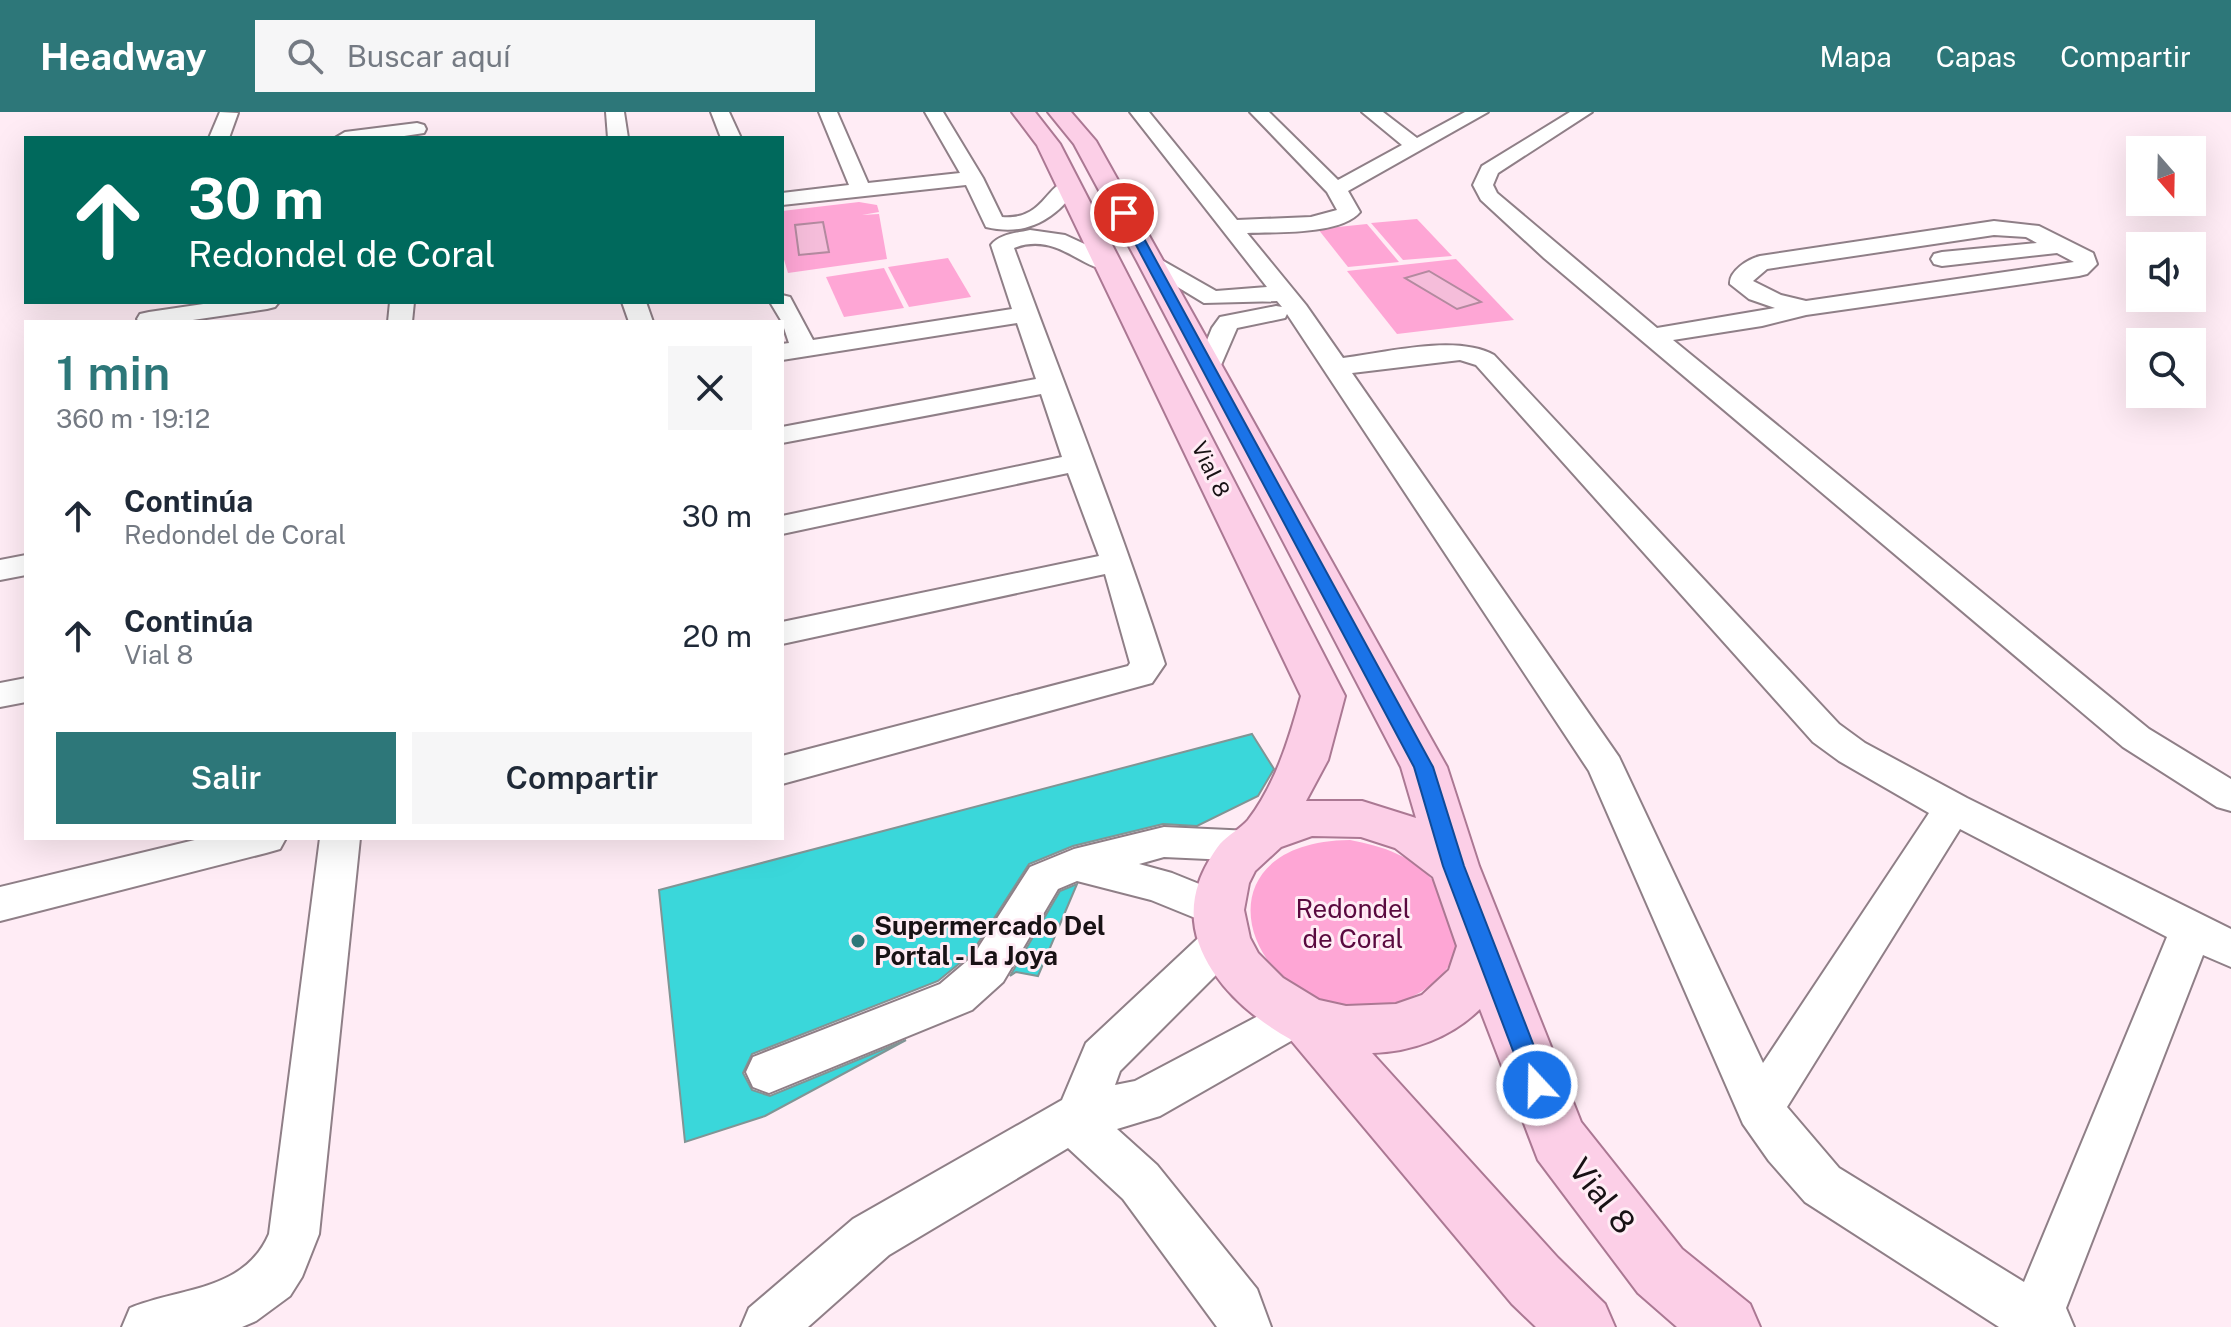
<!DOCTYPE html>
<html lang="es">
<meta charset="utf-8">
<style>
:root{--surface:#fff;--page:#f6f6f7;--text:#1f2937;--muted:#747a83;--accent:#2d7779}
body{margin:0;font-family:"Public Sans",sans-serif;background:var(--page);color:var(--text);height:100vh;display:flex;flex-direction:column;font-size:30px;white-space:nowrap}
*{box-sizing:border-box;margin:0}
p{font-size:26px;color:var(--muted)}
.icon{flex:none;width:44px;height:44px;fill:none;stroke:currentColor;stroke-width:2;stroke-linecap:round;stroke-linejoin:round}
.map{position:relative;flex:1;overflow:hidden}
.details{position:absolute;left:24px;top:208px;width:760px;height:520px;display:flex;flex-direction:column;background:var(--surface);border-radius:0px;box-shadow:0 8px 32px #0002}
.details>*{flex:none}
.banner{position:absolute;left:24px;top:24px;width:760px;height:168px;border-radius:0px;box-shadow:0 8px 32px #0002;background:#00695c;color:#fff;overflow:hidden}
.needle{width:52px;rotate:160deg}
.controls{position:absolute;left:2126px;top:24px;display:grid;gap:16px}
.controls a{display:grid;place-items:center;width:80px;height:80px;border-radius:0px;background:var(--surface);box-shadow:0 8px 32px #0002;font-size:40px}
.pin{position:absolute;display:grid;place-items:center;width:68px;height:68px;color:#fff;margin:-34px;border:4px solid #fff;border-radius:50%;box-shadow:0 2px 8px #0007}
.me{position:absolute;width:88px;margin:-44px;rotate:339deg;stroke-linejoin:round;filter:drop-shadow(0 0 6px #0008)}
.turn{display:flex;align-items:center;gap:28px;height:168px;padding:0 32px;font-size:36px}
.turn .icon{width:104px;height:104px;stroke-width:2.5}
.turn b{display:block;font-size:56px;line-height:68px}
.round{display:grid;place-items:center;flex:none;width:84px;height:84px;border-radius:0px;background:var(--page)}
.summary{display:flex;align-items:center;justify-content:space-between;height:136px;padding:0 32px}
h1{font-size:48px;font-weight:600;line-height:60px;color:var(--accent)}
.button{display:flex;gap:16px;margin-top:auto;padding:16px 32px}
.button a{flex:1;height:92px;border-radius:0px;background:var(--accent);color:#fff;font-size:32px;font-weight:600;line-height:92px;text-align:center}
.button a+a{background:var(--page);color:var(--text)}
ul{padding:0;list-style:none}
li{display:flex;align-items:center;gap:24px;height:120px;padding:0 32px}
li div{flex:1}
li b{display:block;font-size:30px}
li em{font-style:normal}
header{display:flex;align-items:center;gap:48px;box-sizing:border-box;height:112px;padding:0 40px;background:var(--accent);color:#fff}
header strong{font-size:38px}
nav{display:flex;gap:44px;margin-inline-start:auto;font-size:28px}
.search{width:560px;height:72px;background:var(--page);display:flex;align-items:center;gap:20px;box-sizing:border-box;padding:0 28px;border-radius:0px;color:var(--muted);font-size:30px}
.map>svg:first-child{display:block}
</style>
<header>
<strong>Headway</strong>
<div class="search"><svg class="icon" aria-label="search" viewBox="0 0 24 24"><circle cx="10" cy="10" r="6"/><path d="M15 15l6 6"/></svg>Buscar aquí</div>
<nav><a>Mapa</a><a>Capas</a><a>Compartir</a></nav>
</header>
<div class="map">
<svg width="2231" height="1215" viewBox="0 0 2231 1215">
<rect width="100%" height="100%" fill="#ffecf5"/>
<g fill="#fea6d5">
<polygon points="859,90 877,93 879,100 862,103 879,102 887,147 788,161 782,141 782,99"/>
<polygon points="1417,107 1452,144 1403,148 1371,111"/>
<polygon points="1367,112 1399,150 1348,155 1318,117"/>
<polygon points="948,146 971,185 909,195 888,155"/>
<polygon points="1456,147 1514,208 1397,222 1347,159"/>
<polygon points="884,156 904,196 844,205 826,165"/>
<path d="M1350,728C1382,734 1414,744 1435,771C1441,778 1444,789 1447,798C1450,806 1454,814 1455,821C1463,862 1413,890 1380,895C1248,911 1184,730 1350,728Z"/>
</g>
<g fill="#f5bdda" stroke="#b38a9f" stroke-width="2">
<polygon points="823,110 829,140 799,143 795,113"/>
<polygon points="1429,159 1481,190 1457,197 1405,166"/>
</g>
<g fill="#3ad7da" stroke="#819595" stroke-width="2">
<polygon points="1252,622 1274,657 1258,684 1197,714 1163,712 1073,734 1029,752 971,842 938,869 752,942 743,961 752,978 770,984 906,928 765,1004 685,1030 659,778"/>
<polygon points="1077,772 1038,864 1016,860 1010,864 1060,779"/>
</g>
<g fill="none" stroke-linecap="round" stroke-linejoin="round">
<g stroke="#8f7f87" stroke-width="4">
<g id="minor">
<polygon points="220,0 238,1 229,26 209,26"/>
<polygon points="606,0 624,0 628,26 608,26"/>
<polygon points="711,0 729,0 741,26 721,26"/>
<path d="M819,0H837L868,71L960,61L925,0H943L983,66L1002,105C1044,108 1044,74 1069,68L1079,74C1056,107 1027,125 986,115L966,73L782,93V81L849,73Z"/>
<path d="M1130,0H1149L1237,108L1311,105L1337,98L1327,80L1250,0H1269L1338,68L1402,33L1362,0H1383L1417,26L1465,0H1488L1348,79L1360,100C1341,123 1275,120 1247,121L1306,193L1343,246C1385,241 1456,222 1494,243L1839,612L1865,631L1967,686L2231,817V855L2203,843L2066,1196L2074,1215H1999L1805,1090L1769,1049L1743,1012L1589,659L1287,202L1285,206L1237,216L1218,260H1200L1196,255L1212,216L1220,205L1276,194L1282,195L1277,189L1204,191L1143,154L1140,149L1143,144L1151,142L1216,179L1267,175ZM1460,248L1476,253L1813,630L1839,649L1929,701L1763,951L1619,645L1352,261ZM1960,717L2167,825L2024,1170L1839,1056L1787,995Z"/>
<path d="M1570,0H1592L1498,61L1493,73L1497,81L1657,216L1775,196L1749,187L1730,172C1729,159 1748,147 1760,144L1994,109L2039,114L2093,141L2097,152L2087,162L2079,164L1806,203L1762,214L1673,228L2149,617L2231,667V699L2217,695L2123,635L1544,146L1481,88L1473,73L1482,54ZM1994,123L2026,125L2037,131L1942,140L1934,142L1931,147L1934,152L1942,154L2057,141L2074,150L1806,189L1781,183L1753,169L1767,157Z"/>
<polygon points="417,11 424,13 426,17 424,21 391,26 335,26 345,20"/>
<path d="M1030,118L1065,123L1117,147L1120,152L1117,157C1086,165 1060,118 1014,136C1064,273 1120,411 1165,552L1152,571L782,672V644L1128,554L1130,551L1105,462L782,532V510L1099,444L1068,361L782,422V404L1062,345L1041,282L782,331V315L1036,267L1017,211L782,248V232L789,231L782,210L770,190H782V183L790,185L813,228L1012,197L991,133C999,122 1017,121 1030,118Z"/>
<polygon points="217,190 279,190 275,195 267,197 179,210 139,210 137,207 140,202 149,200"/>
<polygon points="390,190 414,190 412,210 388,210"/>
<polygon points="622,190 646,190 653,210 629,210"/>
<polygon points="26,443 26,463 0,468 0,448"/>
<polygon points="26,566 26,590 0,595 0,571"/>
<polygon points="1164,715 1251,719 1265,723 1271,734 1265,745 1251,749 1164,745 1139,752 1172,761 1234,786 1240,798 1234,810 1228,812 1239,816 1245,828 1239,840 1120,959 1115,973 1135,969 1296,884 1312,889 1318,903 1312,917 1160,1004 1117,1017 1157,1053 1257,1177 1271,1215 1217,1215 1123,1087 1068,1036 889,1143 808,1215 741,1215 749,1196 853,1107 1062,988 1086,931 1209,816 1215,814 1151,788 1077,769 1058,777 1003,870 972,898 769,981 753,975 746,960 753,945 940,872 973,844 1030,755 1074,737"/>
<polygon points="203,726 286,726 280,737 266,741 0,809 0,775"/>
<path d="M320,726H360L319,1122L302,1165L290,1184L256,1209L242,1215H122L130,1196C180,1175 244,1180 269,1122Z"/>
</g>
</g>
<g stroke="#ab7893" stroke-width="4">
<path id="major" d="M1012,0H1035L1060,32L1345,584L1328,648L1306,689H1362L1416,706L1401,655L1137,149L1074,32L1048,0H1071L1096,29L1447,655L1479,754L1581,1010L1682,1137L1750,1192L1760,1215H1677L1638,1181L1538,1048L1480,897C1452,925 1412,940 1372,941L1558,1146L1605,1192L1615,1215H1536L1512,1192L1290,927C1236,897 1175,838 1199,770C1203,758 1212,742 1220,732C1228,723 1240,717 1248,708C1276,671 1289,627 1301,584L1037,33ZM1312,724L1361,725L1395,736L1433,765L1457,834L1449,858L1422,883L1396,892L1346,894L1319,888L1283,866L1258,841L1250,826L1244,798L1249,771L1255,759L1281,735Z"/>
</g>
<use href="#minor" fill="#fff" fill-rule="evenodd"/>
<use href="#major" fill="#fccfe7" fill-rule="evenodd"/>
</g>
<polygon fill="#1a73e8" stroke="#114b97" stroke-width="2" points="1120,99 1130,101 1433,655 1464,754 1549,973 1546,980 1537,983 1529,980 1526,973 1443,754 1414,655 1119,101"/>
<circle fill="#2d7779" stroke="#ffecf5" stroke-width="3" cx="858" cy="829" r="8"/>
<g text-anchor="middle" stroke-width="6" stroke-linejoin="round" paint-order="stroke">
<g font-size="22" fill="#181215" stroke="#ffecf5">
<text transform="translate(1211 357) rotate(64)" y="8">Vial 8</text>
</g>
<g font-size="26" fill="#5a093f" stroke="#ffecf5">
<text x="1353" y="806">Redondel<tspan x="1353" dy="30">de Coral</tspan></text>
</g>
<g font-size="26" font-weight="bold" fill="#181215" stroke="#ffecf5" text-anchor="start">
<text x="874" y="823">Supermercado Del<tspan x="874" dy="30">Portal - La Joya</tspan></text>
</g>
<g font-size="32" fill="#181215" stroke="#ffecf5">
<text transform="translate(1602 1084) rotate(52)" y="11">Vial 8</text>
</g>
</g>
</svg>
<div class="controls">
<a><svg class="needle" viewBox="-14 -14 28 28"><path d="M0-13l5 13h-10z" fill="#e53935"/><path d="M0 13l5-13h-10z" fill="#747a83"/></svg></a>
<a><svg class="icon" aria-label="sound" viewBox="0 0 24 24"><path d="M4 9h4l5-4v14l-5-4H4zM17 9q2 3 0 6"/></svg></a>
<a><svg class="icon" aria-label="search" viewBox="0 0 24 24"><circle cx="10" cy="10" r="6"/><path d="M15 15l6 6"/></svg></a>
</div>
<div class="pin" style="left:1124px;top:101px;background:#d93025"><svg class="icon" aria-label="arrive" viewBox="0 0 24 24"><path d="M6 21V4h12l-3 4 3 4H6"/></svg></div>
<svg class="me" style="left:1537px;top:973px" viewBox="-20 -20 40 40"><circle r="17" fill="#1a73e8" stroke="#fff" stroke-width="3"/><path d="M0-11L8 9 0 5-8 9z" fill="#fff"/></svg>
<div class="banner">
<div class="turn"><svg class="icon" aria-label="ahead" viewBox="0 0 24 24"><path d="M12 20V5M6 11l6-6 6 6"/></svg><div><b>30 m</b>Redondel de Coral</div></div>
</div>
<section class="details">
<div class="summary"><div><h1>1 min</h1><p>360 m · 19:12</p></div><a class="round"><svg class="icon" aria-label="close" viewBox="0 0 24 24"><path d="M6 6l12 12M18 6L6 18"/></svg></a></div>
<ul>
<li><svg class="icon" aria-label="ahead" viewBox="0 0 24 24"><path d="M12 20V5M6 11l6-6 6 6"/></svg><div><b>Continúa</b><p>Redondel de Coral</p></div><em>30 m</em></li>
<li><svg class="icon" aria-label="ahead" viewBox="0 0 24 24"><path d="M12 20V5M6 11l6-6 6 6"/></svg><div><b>Continúa</b><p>Vial 8</p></div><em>20 m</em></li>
</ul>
<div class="button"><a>Salir</a><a>Compartir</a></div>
</section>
</div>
